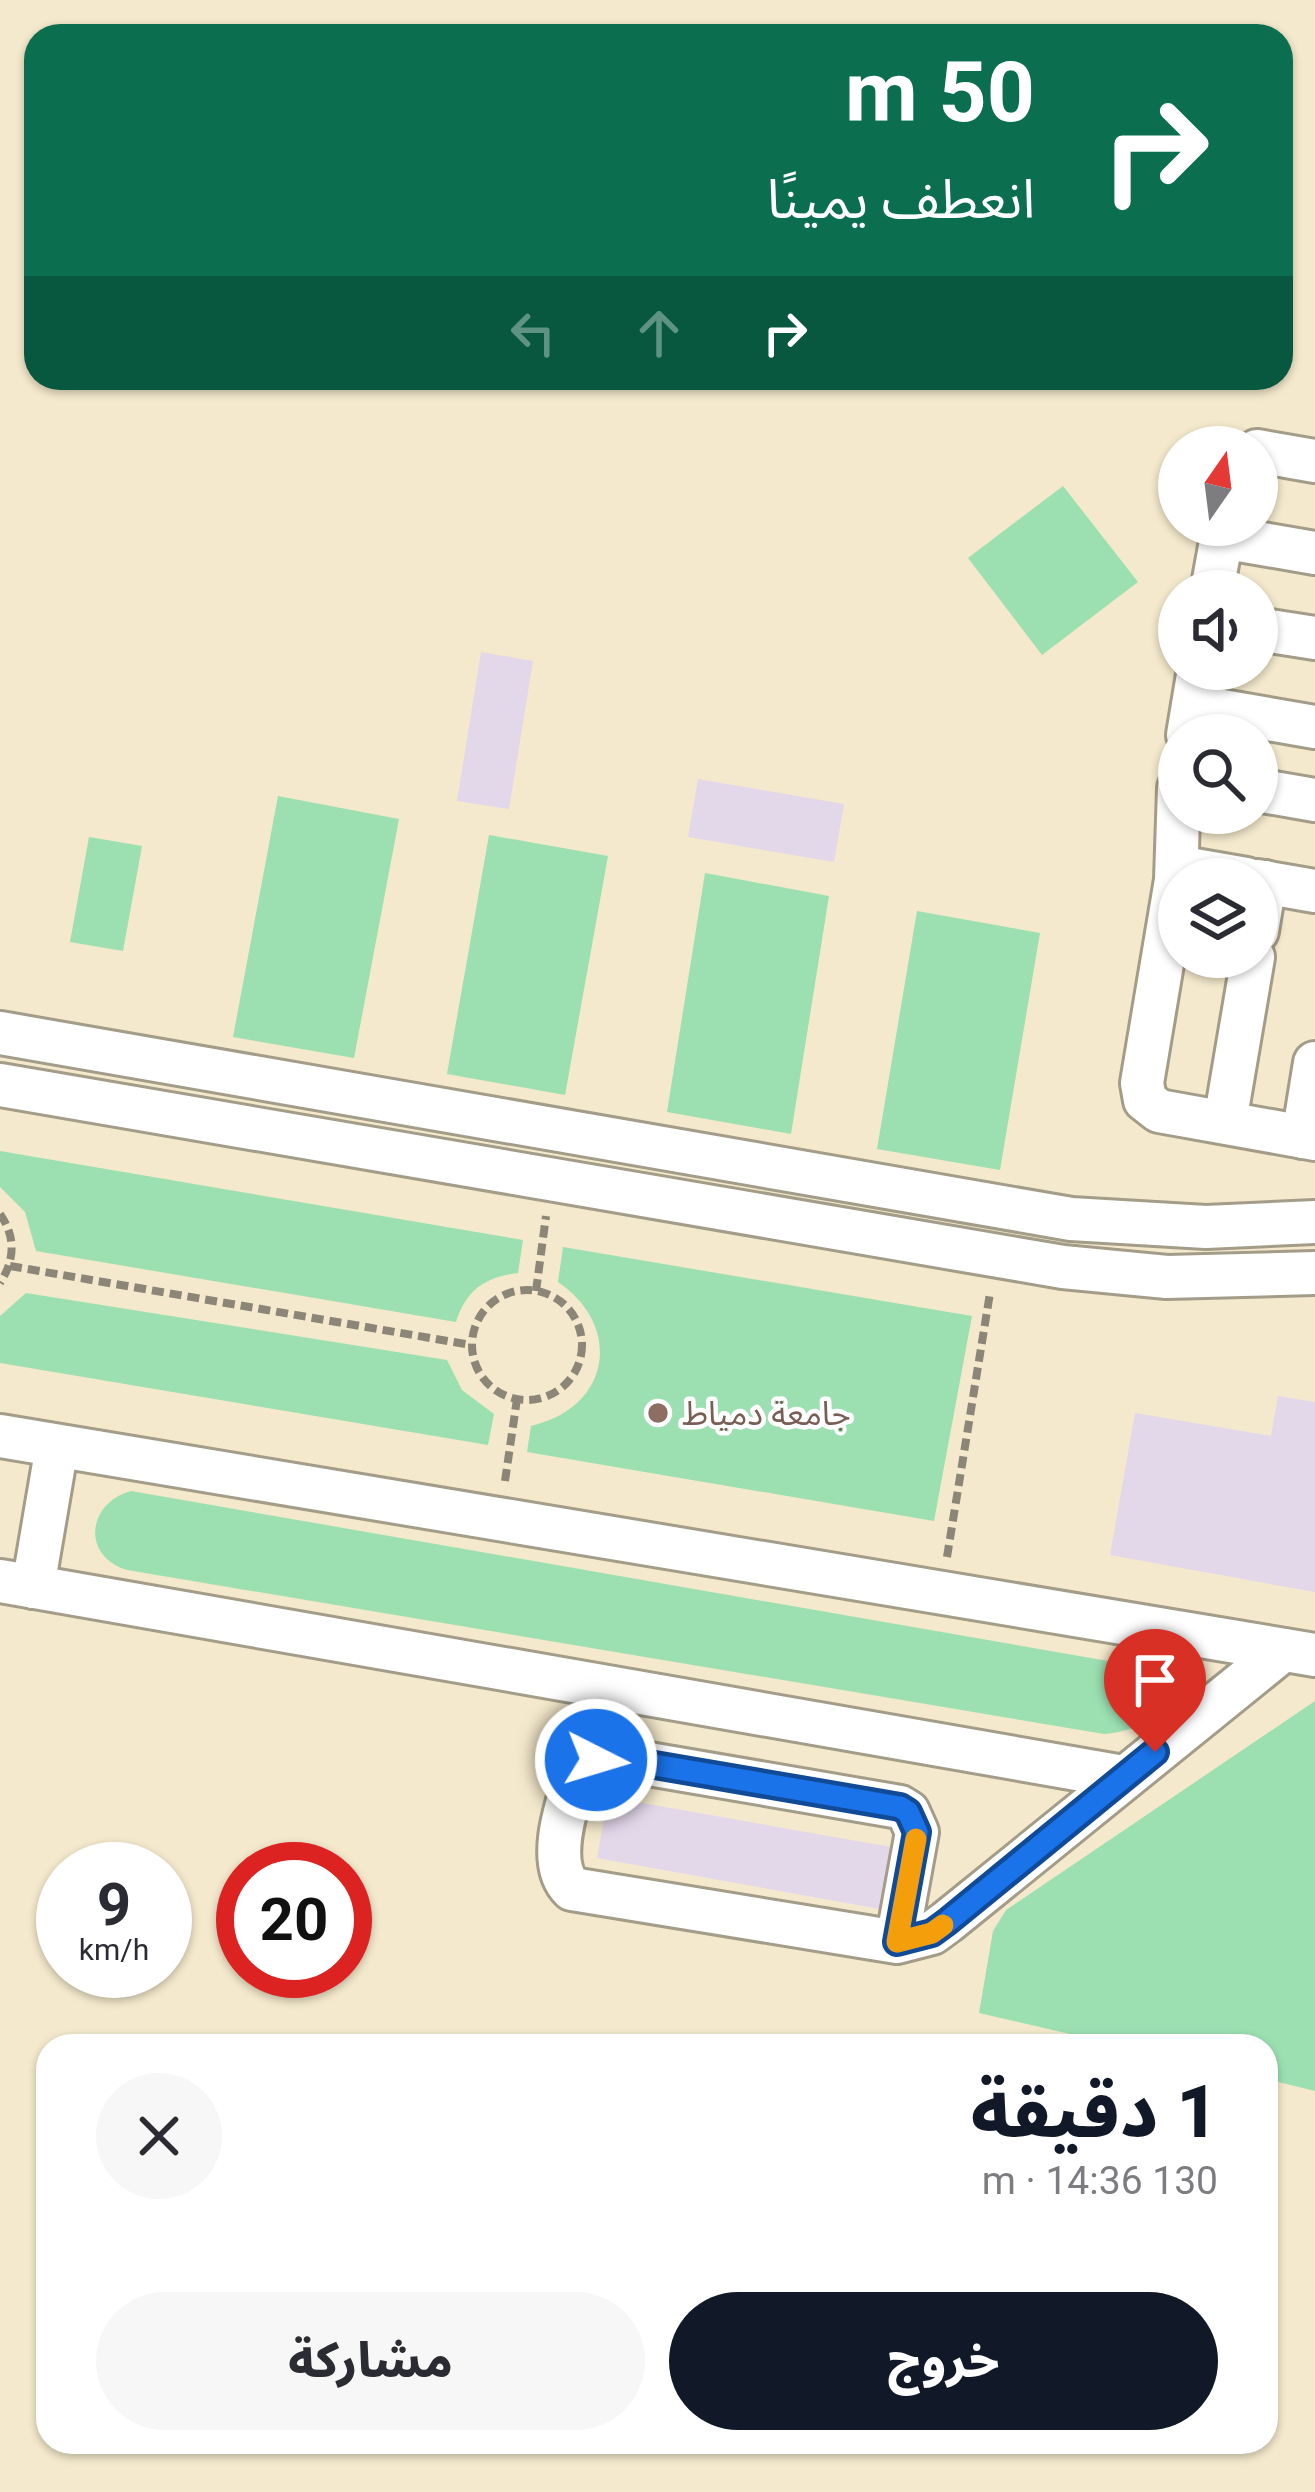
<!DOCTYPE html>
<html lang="ar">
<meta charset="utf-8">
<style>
:root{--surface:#fff;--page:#f7f7f7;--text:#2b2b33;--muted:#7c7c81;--accent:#111827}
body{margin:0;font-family:Roboto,"Noto Sans Arabic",sans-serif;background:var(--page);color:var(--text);direction:rtl;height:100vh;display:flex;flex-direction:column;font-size:45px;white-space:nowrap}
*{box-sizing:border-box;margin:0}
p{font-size:39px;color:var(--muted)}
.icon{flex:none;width:66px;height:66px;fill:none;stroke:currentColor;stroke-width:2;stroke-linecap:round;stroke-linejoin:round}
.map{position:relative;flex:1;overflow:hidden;direction:ltr}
.details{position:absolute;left:36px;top:2034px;width:1242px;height:420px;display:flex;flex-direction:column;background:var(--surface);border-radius:36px;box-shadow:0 3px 9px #0004;direction:rtl}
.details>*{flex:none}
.banner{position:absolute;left:24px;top:24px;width:1269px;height:366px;border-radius:36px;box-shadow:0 3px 9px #0004;direction:rtl;background:#0b6e4f;color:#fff;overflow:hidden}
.needle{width:78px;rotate:14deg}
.fabs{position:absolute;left:1158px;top:426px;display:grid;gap:24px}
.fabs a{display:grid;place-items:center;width:120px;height:120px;border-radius:50%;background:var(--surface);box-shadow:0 3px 9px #0004;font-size:60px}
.speed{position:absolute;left:36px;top:1842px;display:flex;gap:24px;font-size:60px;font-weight:700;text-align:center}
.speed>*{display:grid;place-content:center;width:156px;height:156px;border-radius:50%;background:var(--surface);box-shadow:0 3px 9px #0004;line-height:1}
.speed small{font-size:30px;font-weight:400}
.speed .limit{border:18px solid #d22;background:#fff;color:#111}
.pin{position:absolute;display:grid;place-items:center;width:102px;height:102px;color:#fff;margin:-123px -51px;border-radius:50% 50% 50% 0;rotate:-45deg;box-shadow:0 0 12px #0007}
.pin .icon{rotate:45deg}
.me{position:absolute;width:132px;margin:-66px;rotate:95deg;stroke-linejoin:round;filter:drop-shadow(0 0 9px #0008)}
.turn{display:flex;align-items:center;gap:42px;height:252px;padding:0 60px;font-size:54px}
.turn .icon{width:156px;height:156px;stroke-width:2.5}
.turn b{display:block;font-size:84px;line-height:102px}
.lanes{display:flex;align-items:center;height:114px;padding:0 60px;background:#0003;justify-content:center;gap:60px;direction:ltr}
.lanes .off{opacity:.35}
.round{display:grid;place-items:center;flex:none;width:126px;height:126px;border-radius:63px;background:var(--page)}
.headline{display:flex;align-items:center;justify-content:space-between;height:204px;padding:0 60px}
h1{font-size:72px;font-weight:800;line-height:90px;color:var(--accent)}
.action{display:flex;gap:24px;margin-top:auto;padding:24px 60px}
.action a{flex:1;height:138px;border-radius:72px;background:var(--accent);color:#fff;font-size:48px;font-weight:800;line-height:138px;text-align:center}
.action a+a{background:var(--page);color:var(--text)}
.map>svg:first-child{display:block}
</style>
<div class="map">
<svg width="1315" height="2492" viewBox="0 0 1315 2492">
<rect width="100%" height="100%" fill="#fcf3de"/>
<path fill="#f4e9cc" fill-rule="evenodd" d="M0,0H1315V2492H0ZM36,36H1281V378H36ZM1179,447H1257V525H1179ZM1179,591H1257V669H1179ZM1179,735H1257V813H1179ZM1179,879H1257V957H1179ZM63,1869H165V1971H63ZM243,1869H345V1971H243ZM48,2046H1266V2442H48Z"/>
<g fill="#9ce0b2">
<polygon points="1063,486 1138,582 1042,655 968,558"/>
<polygon points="278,796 399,819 354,1058 233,1037"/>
<polygon points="489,835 608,856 565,1095 447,1074"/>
<polygon points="89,837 142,846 123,951 70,942"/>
<polygon points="705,873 829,896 791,1134 667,1112"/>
<polygon points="917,911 1040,933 1000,1170 877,1149"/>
<path d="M0,1151L523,1240L518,1273C485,1277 466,1290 456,1322L36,1251L25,1212L0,1187Z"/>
<path d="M563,1247L972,1316L934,1521L527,1452L531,1426C610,1408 624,1327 558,1282Z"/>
<polygon points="26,1293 447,1360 462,1390 494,1414 488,1445 0,1363 0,1316"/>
<path d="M131,1491L1154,1669L1168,1679C1177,1713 1133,1733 1104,1734L127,1570C81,1556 87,1503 131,1491Z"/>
<polygon points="1315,1701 1315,2091 1266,2079 1266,2046 1122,2046 979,2013 993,1931 1006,1910"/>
</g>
<g fill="#e3d7ea">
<polygon points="481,652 533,661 509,809 457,801"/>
<polygon points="698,779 844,804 834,862 688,837"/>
<polygon points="1278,1396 1315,1402 1315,1592 1110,1555 1135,1413 1271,1436"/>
<polygon points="608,1797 891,1847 880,1909 597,1858"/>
</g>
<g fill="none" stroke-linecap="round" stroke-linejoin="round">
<g stroke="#a39c88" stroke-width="48">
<g id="minor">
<polyline points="1257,451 1315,461"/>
<polyline points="1222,537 1315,553"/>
<polyline points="1212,591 1224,525"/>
<polyline points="1257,629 1315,638"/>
<polyline points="1193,706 1315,727"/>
<polyline points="1188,735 1199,669"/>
<polyline points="1179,788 1176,880 1142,1083 1145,1100 1159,1111 1315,1139"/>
<polyline points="1257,790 1315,800"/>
<polyline points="1177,867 1246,879"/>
<polyline points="1257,881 1315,891"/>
<polyline points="1257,931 1265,882"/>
<polyline points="0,1033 1071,1219 1206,1227 1315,1222"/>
<polyline points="0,1085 1063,1267 1167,1277 1315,1273"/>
<polyline points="1225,1122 1253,957"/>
<polyline points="1303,1137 1315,1063"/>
<polyline points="0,1436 1315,1655"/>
<polyline points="0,1581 1123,1777"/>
<polyline points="33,1587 57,1446"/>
<path d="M897,1942L917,1832L908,1812L900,1807L608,1757L585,1765L576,1775C566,1806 546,1864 572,1889L897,1942L932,1933L947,1922L1283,1650"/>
</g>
</g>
<g stroke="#8c8678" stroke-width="8" stroke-dasharray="12 6" stroke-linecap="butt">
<path d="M0,1214C16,1237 15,1260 0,1283"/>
<polyline points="10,1266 471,1345"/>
<circle cx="527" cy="1345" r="55"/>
<polyline points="536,1291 546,1216"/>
<polyline points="505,1481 517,1399"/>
<polyline points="947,1557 990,1293"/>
</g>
<use href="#minor" stroke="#fff" stroke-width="42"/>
</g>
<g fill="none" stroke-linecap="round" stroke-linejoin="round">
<g stroke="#114b97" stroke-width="30">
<polyline id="route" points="596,1760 608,1757 900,1807 908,1812 917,1832 897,1942 932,1933 947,1922 1155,1752"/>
</g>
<use href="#route" stroke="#1a73e8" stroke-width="21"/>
<polyline stroke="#f59e0b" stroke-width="21" points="916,1839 897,1942 932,1933 943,1925"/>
</g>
<circle fill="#8d6e63" stroke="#fff" stroke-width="4.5" cx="658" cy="1413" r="12"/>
<g text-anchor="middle" stroke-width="9" stroke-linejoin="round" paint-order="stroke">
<g font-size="33" fill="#785e54" stroke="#fff" text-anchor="start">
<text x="682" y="1425">جامعة دمياط</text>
</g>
</g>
</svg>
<div class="fabs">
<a><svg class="needle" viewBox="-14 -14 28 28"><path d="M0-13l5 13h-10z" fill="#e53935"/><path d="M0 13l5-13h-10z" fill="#7c7c81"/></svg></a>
<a><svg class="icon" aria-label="sound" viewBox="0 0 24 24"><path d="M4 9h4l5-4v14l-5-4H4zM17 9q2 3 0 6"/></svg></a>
<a><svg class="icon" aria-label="search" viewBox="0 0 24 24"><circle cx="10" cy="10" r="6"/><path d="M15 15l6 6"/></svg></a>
<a><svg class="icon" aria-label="layers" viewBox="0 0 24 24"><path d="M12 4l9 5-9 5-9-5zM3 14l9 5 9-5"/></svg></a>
</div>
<div class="speed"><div>9<small>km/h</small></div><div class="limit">20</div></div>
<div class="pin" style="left:1155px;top:1752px;background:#d93025"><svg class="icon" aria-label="arrive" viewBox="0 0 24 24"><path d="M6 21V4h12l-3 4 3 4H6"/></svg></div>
<svg class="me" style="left:596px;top:1760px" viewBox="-20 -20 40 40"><circle r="17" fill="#1a73e8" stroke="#fff" stroke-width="3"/><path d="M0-11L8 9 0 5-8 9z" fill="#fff"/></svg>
<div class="banner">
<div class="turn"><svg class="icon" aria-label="right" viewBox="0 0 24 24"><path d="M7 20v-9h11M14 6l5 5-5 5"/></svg><div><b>50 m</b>انعطف يمينًا</div></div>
<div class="lanes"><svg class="icon off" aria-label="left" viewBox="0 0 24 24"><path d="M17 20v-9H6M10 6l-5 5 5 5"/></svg><svg class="icon off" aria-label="ahead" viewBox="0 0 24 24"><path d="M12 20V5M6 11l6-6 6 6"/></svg><svg class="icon" aria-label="right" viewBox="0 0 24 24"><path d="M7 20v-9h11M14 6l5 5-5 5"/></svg></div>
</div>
<section class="details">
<div class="headline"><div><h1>1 دقيقة</h1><p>130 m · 14:36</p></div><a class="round"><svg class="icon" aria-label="close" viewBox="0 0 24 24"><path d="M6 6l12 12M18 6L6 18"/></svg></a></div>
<div class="action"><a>خروج</a><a>مشاركة</a></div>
</section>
</div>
